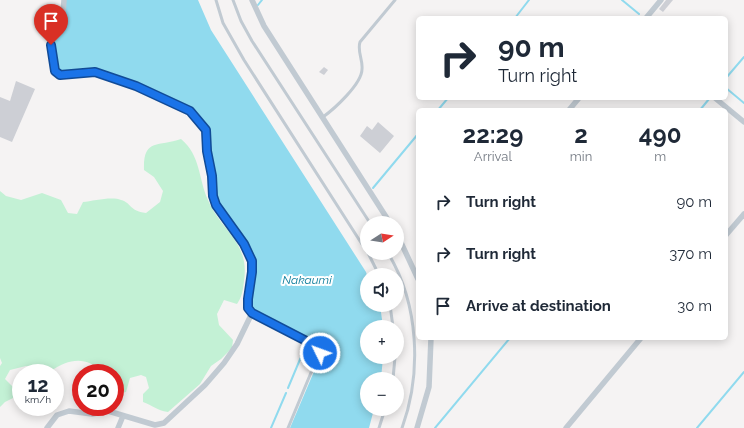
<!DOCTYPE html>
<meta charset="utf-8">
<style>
:root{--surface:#fff;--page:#f2f2f3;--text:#1f2937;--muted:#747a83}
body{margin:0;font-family:Raleway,sans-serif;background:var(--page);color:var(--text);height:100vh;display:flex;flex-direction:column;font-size:15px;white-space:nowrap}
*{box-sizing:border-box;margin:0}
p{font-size:13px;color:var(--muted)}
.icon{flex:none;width:22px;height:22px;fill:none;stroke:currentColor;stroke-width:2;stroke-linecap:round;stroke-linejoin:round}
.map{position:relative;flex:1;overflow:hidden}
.drawer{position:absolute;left:416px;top:108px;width:312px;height:232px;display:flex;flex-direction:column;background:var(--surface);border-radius:6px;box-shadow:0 2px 10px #0003}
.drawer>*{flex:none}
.top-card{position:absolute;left:416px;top:16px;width:312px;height:84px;border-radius:6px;box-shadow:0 2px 10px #0003;background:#fff;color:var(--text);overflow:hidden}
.needle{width:26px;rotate:78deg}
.buttons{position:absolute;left:360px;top:216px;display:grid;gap:8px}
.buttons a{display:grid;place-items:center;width:44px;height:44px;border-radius:50%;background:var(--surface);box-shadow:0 2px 10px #0003;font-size:20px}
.speed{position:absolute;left:12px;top:364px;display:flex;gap:8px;font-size:20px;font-weight:700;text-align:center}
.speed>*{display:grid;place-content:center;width:52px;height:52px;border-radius:50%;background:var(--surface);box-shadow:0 2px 10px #0003;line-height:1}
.speed small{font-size:10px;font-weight:400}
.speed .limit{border:6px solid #d22;background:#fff;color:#111}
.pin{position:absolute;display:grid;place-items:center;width:34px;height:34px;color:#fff;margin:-41px -17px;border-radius:50% 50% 50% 0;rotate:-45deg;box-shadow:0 0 4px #0007}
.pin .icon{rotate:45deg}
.me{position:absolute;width:44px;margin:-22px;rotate:312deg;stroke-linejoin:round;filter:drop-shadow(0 0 3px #0008)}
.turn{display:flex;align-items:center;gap:14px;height:84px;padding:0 16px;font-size:18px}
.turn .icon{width:52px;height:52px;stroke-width:2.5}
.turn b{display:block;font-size:28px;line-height:34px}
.eta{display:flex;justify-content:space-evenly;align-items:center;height:68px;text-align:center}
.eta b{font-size:24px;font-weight:700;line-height:28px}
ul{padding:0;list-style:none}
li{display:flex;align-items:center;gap:12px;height:52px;padding:0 16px}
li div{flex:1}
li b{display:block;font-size:15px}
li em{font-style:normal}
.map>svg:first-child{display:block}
</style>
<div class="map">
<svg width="744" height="428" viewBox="0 0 744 428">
<rect width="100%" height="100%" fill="#f5f3f3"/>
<path fill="#c3f1d5" d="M181,139C201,156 198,178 208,200C221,231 250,242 244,281C243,290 242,297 237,304L224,300L217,314L219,325L233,340L232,348L221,359L211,366L200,384L168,412C156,410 154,406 143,402V394L149,388L146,377L141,375L130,378L126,392L115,395V373H102C87,355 68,359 51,371L26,366L10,370L5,379L13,387V398L5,402L0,407V366L2,363L0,358V191L6,196L21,200L42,193L61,200L68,213L77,214L83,202C93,201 112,196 121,200C132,203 129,211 146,213L160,202L163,191L154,177L144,170C143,138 158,147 181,139Z"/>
<polygon fill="#90daee" points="66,0 198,0 211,30 366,272 367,275 367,305 380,305 383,327 367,327 367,357 383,357 381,379 367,379 367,409 374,409 369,428 290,428 324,348 251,310 249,301 255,269 253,259 249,245 216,200 214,176 209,150 210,130 190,108 140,84 96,70 63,74 56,68 52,45 54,41 61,35 64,29"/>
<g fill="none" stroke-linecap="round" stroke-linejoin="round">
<g stroke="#90daee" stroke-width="2">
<polyline points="622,0 639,14"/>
<polyline points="258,5 262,0"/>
<polyline points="515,18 529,0"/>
<polyline points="726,78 744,57"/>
<polyline points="726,88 744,103"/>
<polyline points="438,110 448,98"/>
<polyline points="700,110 709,99"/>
<polyline points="373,188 418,134"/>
<polyline points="288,388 306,345"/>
<polyline points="271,428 286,393"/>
<polyline points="435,428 510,338"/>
<polyline points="697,428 744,372"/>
</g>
</g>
<g fill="#cdcfd5">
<polygon points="666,0 673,0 663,12 659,9"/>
<polygon points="324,67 328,70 324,75 319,72"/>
<polygon points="16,81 35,89 12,142 0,137 0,97 10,101"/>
<polygon points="378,122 394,136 380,153 360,136 367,126 372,130"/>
</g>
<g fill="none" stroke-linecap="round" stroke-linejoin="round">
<g stroke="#c1cad2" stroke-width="3">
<polyline points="216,0 223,23 244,60 367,252"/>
<polyline points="233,0 241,21 252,41 370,223"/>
<path d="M323,117C334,109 362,84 362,69C363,60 357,51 360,42L395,0"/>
<polyline points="368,253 379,275"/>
<path d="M388,253C419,304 422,373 402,428"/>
<polyline points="390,305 393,327"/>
<polyline points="257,316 316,346 320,351 288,428"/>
<polyline points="393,379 395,357"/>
<polyline points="379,428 385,409"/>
</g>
<g stroke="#c1cad2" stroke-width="5.5">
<polyline points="252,0 264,26 390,223"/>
<polyline points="646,18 661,0"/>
<polyline points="715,98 744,122"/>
<polyline points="569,110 579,98"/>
<polyline points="397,234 418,279"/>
<polyline points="726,235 744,214"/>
<path d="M47,428L57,415L69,411L92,414L108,411L155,425L164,423L205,385L224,363L237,344L252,313L248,305L252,272V261L244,244L216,205L213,196L212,177L207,151L206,130L190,111L136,86L95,72L60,75L55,71C54,63 48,49 52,41C54,36 60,35 62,29L64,0"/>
<polyline points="118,428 123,416"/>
<polyline points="417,428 429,387 431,338"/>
<polyline points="566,428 641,338"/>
</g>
</g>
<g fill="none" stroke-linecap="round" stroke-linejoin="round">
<g stroke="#114b97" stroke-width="10">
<polyline id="route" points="51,45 55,71 60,75 95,72 136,86 190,111 206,130 207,151 212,176 213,196 216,205 244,244 252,261 252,272 248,299 248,308 252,313 316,346 320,353"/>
</g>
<use href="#route" stroke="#1a73e8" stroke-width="7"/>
</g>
<g text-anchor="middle" stroke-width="4" stroke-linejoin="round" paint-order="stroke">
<g font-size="12" font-style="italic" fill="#0c7c9b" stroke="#fff">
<text x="307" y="284">Nakaumi</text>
</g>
</g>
</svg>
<div class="buttons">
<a><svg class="needle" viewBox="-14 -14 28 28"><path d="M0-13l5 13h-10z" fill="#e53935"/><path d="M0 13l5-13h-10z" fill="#747a83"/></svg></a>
<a><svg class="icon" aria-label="sound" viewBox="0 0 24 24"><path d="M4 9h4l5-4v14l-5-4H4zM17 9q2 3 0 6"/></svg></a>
<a>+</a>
<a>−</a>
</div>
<div class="speed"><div>12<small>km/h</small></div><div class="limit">20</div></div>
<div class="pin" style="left:51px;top:45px;background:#d93025"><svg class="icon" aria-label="arrive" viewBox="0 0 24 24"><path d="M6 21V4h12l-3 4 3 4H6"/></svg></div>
<svg class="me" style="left:320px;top:353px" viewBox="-20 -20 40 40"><circle r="17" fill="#1a73e8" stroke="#fff" stroke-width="3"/><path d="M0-11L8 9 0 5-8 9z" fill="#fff"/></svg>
<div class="top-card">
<div class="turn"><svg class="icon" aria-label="right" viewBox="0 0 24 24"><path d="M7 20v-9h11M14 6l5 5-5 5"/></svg><div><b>90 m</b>Turn right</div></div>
</div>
<section class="drawer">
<div class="eta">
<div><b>22:29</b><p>Arrival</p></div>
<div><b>2</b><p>min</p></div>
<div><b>490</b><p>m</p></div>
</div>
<ul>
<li><svg class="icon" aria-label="right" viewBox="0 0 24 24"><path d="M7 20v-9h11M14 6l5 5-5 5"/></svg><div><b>Turn right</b></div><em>90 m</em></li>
<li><svg class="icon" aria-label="right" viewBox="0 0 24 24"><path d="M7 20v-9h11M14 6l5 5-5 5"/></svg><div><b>Turn right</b></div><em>370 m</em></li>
<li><svg class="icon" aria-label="arrive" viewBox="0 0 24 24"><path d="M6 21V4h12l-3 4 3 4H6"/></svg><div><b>Arrive at destination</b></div><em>30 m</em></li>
</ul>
</section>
</div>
